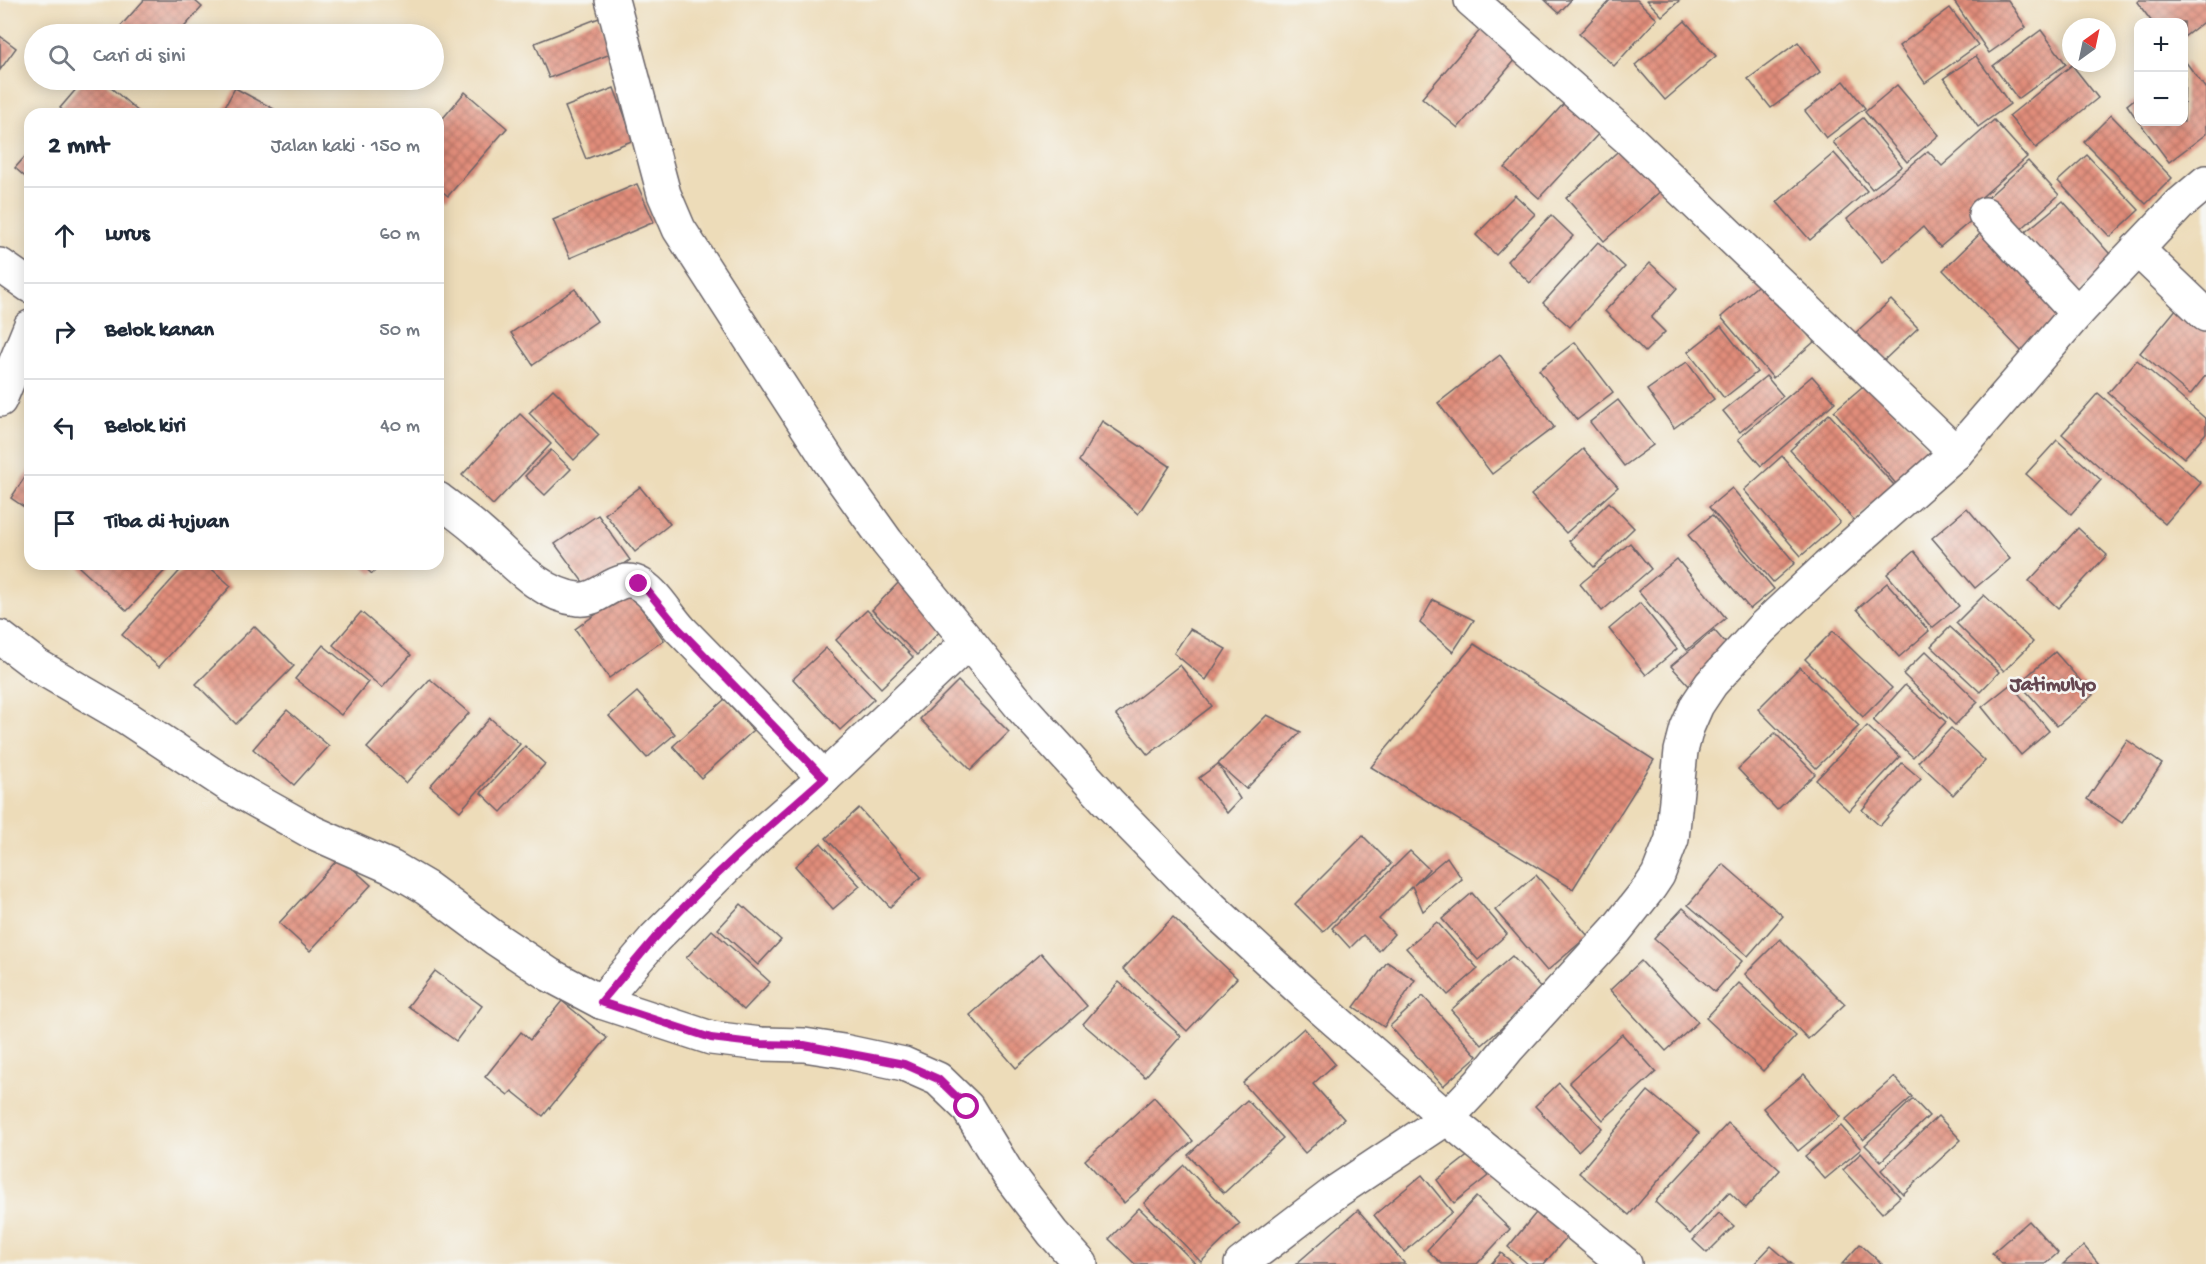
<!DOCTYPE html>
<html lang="id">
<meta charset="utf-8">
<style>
:root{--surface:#fff;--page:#f2f2f3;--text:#1f2937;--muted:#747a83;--line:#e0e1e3}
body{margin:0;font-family:"Gochi Hand",sans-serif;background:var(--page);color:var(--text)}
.controls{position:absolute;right:18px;top:18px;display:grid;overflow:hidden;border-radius:12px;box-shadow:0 3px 15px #0003}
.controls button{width:54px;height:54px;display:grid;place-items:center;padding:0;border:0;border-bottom:2px solid var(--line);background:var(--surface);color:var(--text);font:30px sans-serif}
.compass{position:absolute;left:2062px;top:18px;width:54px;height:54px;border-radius:50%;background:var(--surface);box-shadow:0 3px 15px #0003;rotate:33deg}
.stop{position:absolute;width:18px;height:18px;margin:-14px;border:4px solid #b5179e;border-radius:50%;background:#fff}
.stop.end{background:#b5179e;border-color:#fff;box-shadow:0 2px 6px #0008}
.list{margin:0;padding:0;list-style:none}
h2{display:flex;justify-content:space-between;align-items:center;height:78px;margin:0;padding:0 24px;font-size:26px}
h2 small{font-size:20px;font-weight:400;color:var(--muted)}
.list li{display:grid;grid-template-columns:39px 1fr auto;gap:18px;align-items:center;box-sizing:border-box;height:96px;padding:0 24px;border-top:2px solid var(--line)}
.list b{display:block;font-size:22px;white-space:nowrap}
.list em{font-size:20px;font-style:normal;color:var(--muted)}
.icon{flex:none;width:33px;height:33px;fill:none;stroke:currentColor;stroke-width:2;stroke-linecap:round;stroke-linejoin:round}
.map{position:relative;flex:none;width:2206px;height:1264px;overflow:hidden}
.search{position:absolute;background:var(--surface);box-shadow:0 3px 15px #0003;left:24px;top:24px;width:420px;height:66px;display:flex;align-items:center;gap:15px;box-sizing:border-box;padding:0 21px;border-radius:33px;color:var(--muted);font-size:22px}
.panel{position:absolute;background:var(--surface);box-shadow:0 3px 15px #0003;left:24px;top:108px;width:420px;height:462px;border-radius:18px}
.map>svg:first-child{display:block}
</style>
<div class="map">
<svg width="2206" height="1264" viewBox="0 0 2206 1264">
<defs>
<pattern id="building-cross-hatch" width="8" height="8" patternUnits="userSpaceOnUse" patternTransform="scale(1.5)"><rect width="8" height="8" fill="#e18d7a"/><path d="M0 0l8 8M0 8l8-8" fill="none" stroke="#b67365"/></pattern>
</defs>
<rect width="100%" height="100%" fill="#f6f6f2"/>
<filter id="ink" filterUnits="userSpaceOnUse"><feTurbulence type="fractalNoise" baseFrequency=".0167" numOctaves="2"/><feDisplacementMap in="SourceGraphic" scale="12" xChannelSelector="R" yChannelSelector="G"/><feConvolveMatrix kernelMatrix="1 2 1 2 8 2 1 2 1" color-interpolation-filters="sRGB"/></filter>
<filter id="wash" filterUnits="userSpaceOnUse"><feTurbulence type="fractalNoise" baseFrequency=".008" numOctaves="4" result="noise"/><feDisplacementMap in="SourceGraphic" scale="24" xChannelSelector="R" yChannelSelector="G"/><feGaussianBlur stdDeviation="1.35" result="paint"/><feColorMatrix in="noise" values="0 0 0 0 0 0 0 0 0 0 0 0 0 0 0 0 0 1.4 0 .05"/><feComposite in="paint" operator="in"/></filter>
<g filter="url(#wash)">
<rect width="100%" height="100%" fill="#eddcb9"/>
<g id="blocks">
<g fill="url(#building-cross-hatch)">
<polygon points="144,0 194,0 202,7 178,34 124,34 118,29"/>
<polygon points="1545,0 1571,0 1559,13"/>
<polygon points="1610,0 1637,0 1657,19 1614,66 1579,34"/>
<polygon points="1647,0 1680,0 1662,16"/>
<polygon points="1953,0 2008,0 2026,27 1989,53"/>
<polygon points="2139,0 2206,0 2206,20 2184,37 2184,22 2152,22 2137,2"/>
<polygon points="1950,8 1978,45 1925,83 1899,46"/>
<polygon points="599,18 613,53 549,78 535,43"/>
<polygon points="1685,21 1716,56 1665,100 1635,65"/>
<polygon points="1481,29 1516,59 1458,128 1422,98"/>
<polygon points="2041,30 2066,64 2018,99 1993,66"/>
<polygon points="0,36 16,48 0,70"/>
<polygon points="1798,42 1820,72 1771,108 1748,79"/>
<polygon points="1976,56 2010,104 1978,127 1944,78"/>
<polygon points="2185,61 2206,89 2206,134 2169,162 2139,122 2184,122"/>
<polygon points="2072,65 2098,98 2036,148 2009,116"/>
<polygon points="84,80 102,80 141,114 67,114 60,108"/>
<polygon points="1844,81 1865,108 1826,138 1805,111"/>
<polygon points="1897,85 1939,135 1907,162 1865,112"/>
<polygon points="235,88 274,109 271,114 221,114"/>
<polygon points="614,88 634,140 586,159 565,107"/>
<polygon points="465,92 507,128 448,196 438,188 438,124"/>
<polygon points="2138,96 2138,121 2127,105"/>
<polygon points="1568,99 1602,130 1539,198 1505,168"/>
<polygon points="2111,115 2172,178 2146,204 2084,142"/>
<polygon points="1863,118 1902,166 1872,189 1833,142"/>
<polygon points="1994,120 2027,157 1974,204 1980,213 1940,247 1923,227 1883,262 1847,219 1928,151 1942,166"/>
<polygon points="1625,145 1664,188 1604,241 1566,198"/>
<polygon points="30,151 30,181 15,168"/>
<polygon points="1834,153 1867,191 1810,240 1777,202"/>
<polygon points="2087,155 2139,210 2110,237 2058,181"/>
<polygon points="2028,161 2059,195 2018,232 1987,198"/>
<polygon points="637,184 654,222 570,258 553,220"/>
<polygon points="1515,195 1535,214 1496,255 1476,235"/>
<polygon points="2063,201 2116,261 2078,294 2024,233"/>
<polygon points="1551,215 1573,236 1530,283 1507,261"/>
<polygon points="1986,228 2066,312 2023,353 1943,270"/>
<polygon points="1598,242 1625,267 1570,327 1543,303"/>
<polygon points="1650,263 1677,288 1651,318 1665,332 1645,352 1605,311"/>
<polygon points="1763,281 1814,342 1773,378 1721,317"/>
<polygon points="575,289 597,321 533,365 511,333"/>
<polygon points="1891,300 1918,328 1879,365 1852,336"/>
<polygon points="2177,308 2206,332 2206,375 2190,395 2140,353"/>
<polygon points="1721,326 1757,372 1724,398 1688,352"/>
<polygon points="1575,342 1613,392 1577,420 1539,370"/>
<polygon points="1500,355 1554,427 1492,474 1438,403"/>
<polygon points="2137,360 2206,419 2206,433 2184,458 2108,393"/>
<polygon points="1687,362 1714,399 1674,428 1647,390"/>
<polygon points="1766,376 1783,396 1740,432 1723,411"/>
<polygon points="1812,376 1835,402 1761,466 1738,439"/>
<polygon points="1869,381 1932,454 1897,485 1834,411"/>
<polygon points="553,389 599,435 574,460 529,413"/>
<polygon points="2098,393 2201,483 2165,524 2062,434"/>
<polygon points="1618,400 1653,445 1624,466 1590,422"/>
<polygon points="520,414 551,444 493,505 462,475"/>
<polygon points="1829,414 1894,485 1855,521 1790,450"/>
<polygon points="1102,421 1170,466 1138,514 1079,461"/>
<polygon points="2057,440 2101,480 2071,514 2026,474"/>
<polygon points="1583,449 1618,487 1566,533 1531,495"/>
<polygon points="551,450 571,469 545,495 525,476"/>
<polygon points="1782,456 1840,522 1801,556 1744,490"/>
<polygon points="30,469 30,511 11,498"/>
<polygon points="640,487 670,524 635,552 605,514"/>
<polygon points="1732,488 1795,563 1773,582 1709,507"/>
<polygon points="1609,502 1634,528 1594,567 1569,541"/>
<polygon points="1967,508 2010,559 1975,588 1932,538"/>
<polygon points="598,515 630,560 588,589 555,544"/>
<polygon points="1712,515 1774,589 1750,609 1688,535"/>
<polygon points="2078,528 2107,555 2058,608 2029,581"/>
<polygon points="1630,543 1651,569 1602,611 1580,584"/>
<polygon points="1914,551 1959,606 1932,628 1887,574"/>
<polygon points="1677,559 1726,618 1687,650 1638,591"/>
<polygon points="82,564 171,564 127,611 79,567"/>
<polygon points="186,564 206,564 231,586 159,667 122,635"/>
<polygon points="361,564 381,564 372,574"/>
<polygon points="901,580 946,625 917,655 872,610"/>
<polygon points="1887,583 1929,631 1899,657 1857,609"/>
<polygon points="629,591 664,640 609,678 575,629"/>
<polygon points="1984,595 2033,642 2004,671 1956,623"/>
<polygon points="1433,600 1474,620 1453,652 1420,623"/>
<polygon points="1640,603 1677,649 1646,675 1609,629"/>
<polygon points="867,610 913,657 881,688 836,640"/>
<polygon points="361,612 411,655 382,688 333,645"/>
<polygon points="254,626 294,666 236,724 196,684"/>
<polygon points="1950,627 1999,672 1980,692 1931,646"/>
<polygon points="1190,629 1226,649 1206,680 1174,653"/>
<polygon points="1714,630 1733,652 1691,688 1671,666"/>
<polygon points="1833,631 1892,688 1863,717 1805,659"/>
<polygon points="1474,644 1654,760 1573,889 1371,767"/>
<polygon points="323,645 368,682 341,715 295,679"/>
<polygon points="826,648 874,699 840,730 793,679"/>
<polygon points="1926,651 1978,702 1955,725 1903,674"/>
<polygon points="2055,652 2093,695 2057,726 2019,683"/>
<polygon points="1180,665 1212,706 1148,755 1116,715"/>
<polygon points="1800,667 1859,726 1816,768 1758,709"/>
<polygon points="430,679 469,713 406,783 367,748"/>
<polygon points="958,681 1009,732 971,770 920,719"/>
<polygon points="2011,684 2049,731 2021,755 1982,707"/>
<polygon points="1905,685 1946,722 1913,757 1873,720"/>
<polygon points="637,692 675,734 647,758 609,716"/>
<polygon points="725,699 753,731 701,778 673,746"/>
<polygon points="287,710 329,746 294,785 253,749"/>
<polygon points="1267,715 1301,732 1246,789 1218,764"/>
<polygon points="490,718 520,744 460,811 430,786"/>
<polygon points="1867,726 1900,757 1849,811 1816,780"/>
<polygon points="1951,728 1985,761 1953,795 1918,762"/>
<polygon points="1775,733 1815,774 1777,810 1738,769"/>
<polygon points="2127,740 2162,764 2122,823 2087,799"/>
<polygon points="525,746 545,764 501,812 481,793"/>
<polygon points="1902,763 1921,779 1880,826 1862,810"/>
<polygon points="1218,764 1240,799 1227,813 1199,778"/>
<polygon points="859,808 921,877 890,907 826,838"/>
<polygon points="1363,836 1391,864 1323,932 1295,904"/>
<polygon points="821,843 860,886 833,909 795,866"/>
<polygon points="1410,851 1429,869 1414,885 1447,857 1462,879 1423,911 1412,886 1379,919 1394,934 1379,951 1363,935 1350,948 1332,928"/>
<polygon points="340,857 371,885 310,951 279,923"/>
<polygon points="1723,864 1783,916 1748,956 1688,905"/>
<polygon points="1536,875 1588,936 1547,971 1495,910"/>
<polygon points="1472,893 1507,934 1478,960 1442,919"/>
<polygon points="741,904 781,940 758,965 718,929"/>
<polygon points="1683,908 1742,961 1715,992 1654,939"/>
<polygon points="1173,917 1237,978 1187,1031 1123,969"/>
<polygon points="1437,922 1478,969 1448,995 1406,948"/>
<polygon points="712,930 770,982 744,1010 686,958"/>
<polygon points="1780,939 1845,1004 1808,1039 1745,974"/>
<polygon points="1041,953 1087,1006 1016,1068 970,1015"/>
<polygon points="1512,956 1544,991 1482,1045 1451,1010"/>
<polygon points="1641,961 1698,1022 1666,1051 1610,990"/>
<polygon points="1387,962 1415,980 1384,1027 1354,1007"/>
<polygon points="435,971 482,1006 456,1041 408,1006"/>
<polygon points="1119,982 1181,1036 1145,1077 1083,1024"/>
<polygon points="1739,983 1796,1036 1763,1071 1706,1018"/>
<polygon points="1423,996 1477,1056 1443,1086 1390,1026"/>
<polygon points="562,1001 607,1038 543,1116 512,1091 508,1095 485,1077 521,1032 530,1040"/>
<polygon points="1304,1028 1335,1064 1313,1084 1344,1119 1305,1153 1243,1083"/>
<polygon points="1622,1034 1656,1072 1603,1120 1569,1082"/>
<polygon points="1804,1074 1840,1117 1798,1151 1763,1108"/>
<polygon points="1894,1077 1912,1097 1863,1140 1845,1120"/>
<polygon points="1559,1083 1602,1128 1578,1151 1535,1106"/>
<polygon points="1648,1091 1699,1133 1629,1215 1579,1173"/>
<polygon points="1154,1097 1193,1141 1124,1203 1085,1160"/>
<polygon points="1913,1099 1929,1116 1881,1161 1865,1145"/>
<polygon points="1247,1100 1283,1138 1224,1193 1188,1155"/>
<polygon points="1938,1116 1961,1140 1903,1194 1881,1170"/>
<polygon points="1728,1123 1780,1170 1746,1208 1729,1192 1690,1234 1655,1202"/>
<polygon points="1841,1126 1861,1149 1825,1179 1805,1156"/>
<polygon points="1861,1153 1900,1197 1882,1213 1843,1170"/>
<polygon points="1470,1154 1488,1176 1454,1203 1437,1180"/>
<polygon points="1184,1165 1240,1224 1201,1262 1144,1203"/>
<polygon points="1422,1175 1452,1212 1404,1252 1374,1215"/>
<polygon points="1476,1197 1510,1229 1477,1264 1442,1264 1427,1250"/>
<polygon points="1139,1208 1196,1264 1135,1264 1109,1239"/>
<polygon points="1540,1208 1570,1233 1544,1264 1528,1264 1508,1247"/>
<polygon points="1358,1210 1405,1264 1296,1264"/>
<polygon points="1719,1213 1734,1226 1707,1253 1693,1240"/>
<polygon points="2029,1221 2058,1253 2045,1264 2002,1264 1992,1253"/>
<polygon points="1860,1244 1882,1264 1842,1264"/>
<polygon points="1771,1246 1792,1264 1754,1264"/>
<polygon points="2084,1246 2099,1264 2063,1264"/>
<polygon points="1501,1253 1514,1264 1491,1264"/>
</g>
</g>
</g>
<g filter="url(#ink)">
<use href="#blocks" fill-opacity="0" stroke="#696367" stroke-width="1.5"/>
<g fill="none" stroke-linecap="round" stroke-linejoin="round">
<defs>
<g id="minor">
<polyline points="612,0 664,194 679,229 829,461 887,542 1023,709 1108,802 1212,908 1304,993 1447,1118 1625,1264"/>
<polyline points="1471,0 1629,139 1956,453"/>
<polyline points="1985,214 2077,313"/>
<polyline points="2137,249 2206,315"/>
<polyline points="0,265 30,286"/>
<polyline points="0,400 30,327"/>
<path d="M 438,499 C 452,510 468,521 481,533 C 509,557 539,595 578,599 C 602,602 617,570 641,585 C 657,595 668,616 681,630 C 729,679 777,728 824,778"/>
<polyline points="0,637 38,666 127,718 230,786 312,832 391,867 427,888 496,939 550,975 601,1002 711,1038 761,1044 804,1045 843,1051 904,1064 938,1079 967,1107 1008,1174 1053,1233 1081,1264"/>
<polyline points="601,1002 655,938 710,883 758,836 824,778 968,642"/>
<polyline points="1241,1264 1337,1191 1447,1118 1480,1083 1509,1047 1616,930 1650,887 1658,875 1672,839 1681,751 1687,728 1697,705 1711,684 1761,629 1827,567 1956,453 2077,313 2180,204 2206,182"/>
</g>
</defs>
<use href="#minor" stroke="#696367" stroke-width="36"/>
<use href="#minor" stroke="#fff" stroke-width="33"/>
</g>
</g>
<g fill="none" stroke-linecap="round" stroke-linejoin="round" filter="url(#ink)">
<path stroke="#b5179e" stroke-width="8" d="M 639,584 L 646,589 L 678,628 L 824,778 C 766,829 706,881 654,939 C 636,960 619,981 601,1002 L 711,1038 L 761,1044 L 804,1045 L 904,1064 L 938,1079 L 967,1107"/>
</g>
<g text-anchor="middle" stroke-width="5" stroke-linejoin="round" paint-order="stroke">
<g font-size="21" font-weight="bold" fill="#654751" stroke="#f6f6f2">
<text x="2053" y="690">Jatimulyo</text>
</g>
</g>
</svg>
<div class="controls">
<button>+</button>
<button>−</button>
</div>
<svg class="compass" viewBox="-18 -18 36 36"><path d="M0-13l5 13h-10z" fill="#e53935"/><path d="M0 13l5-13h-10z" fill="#747a83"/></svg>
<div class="stop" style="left:967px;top:1107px"></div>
<div class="stop end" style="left:639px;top:584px"></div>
<div class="search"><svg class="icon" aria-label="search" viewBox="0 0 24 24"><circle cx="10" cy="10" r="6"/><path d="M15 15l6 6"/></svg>Cari di sini</div>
<section class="panel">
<h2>2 mnt<small>Jalan kaki · 150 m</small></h2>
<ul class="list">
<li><svg class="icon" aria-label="ahead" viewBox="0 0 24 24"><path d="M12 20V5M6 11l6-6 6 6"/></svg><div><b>Lurus</b></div><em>60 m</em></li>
<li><svg class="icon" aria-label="right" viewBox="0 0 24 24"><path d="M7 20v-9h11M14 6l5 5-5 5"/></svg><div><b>Belok kanan</b></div><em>50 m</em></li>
<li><svg class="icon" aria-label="left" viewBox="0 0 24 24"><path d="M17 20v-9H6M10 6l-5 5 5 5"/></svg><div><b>Belok kiri</b></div><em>40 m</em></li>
<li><svg class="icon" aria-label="arrive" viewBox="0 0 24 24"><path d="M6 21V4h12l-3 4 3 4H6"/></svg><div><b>Tiba di tujuan</b></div></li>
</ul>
</section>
</div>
